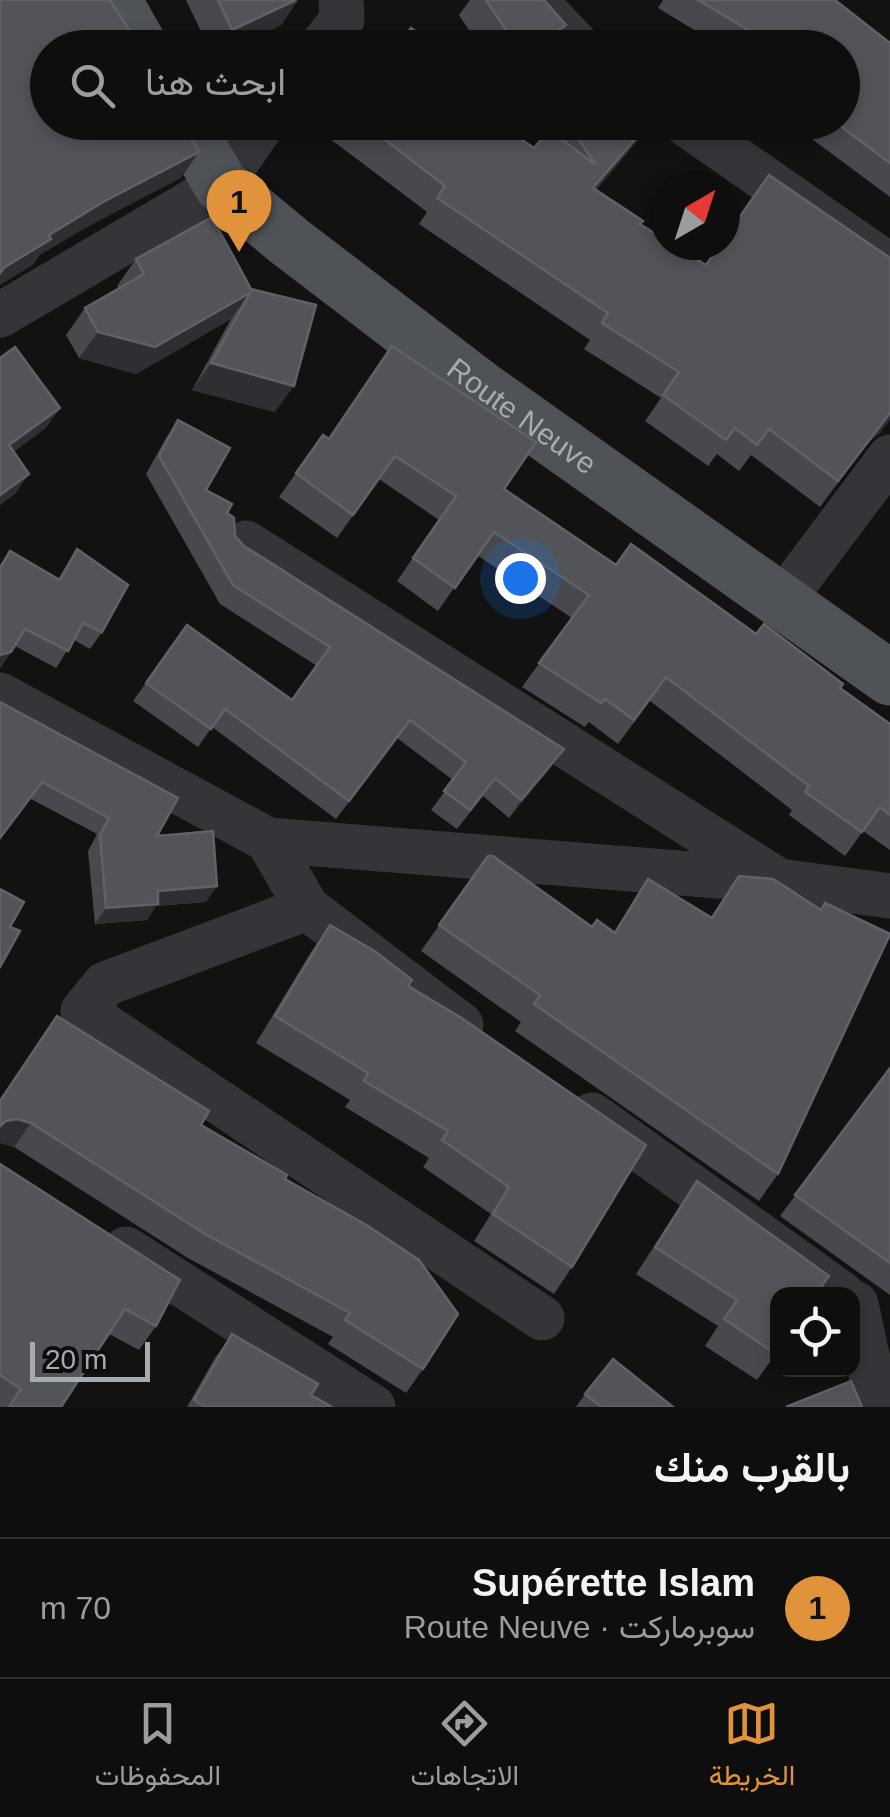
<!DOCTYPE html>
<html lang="ar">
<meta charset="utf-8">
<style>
:root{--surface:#0e0e0e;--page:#171717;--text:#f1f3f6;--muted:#9b9c9e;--line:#2e2e2e;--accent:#e1933c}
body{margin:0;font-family:Helvetica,Vazirmatn,sans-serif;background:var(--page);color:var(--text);direction:rtl}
.controls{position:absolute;right:30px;bottom:30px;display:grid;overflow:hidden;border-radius:20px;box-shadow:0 5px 15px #0003}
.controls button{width:90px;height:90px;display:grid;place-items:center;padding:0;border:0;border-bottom:2px solid var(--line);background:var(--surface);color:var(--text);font:50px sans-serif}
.compass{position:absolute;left:650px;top:170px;width:90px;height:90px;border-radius:50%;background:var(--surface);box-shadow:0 5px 15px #0003;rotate:39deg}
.scale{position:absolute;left:30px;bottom:25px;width:120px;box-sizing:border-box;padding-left:10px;border:5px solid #a5abb3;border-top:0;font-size:28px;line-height:35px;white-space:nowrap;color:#a5abb3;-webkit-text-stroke:8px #0d0d0e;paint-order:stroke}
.you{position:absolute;left:520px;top:578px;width:35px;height:35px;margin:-25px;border:8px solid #fff;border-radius:50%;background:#1a73e8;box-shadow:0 0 0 15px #1a73e833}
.badge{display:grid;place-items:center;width:65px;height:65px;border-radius:50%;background:var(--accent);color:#111;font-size:32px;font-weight:700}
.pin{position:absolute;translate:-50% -82px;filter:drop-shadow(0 2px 5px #0008)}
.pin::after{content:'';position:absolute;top:52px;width:35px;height:30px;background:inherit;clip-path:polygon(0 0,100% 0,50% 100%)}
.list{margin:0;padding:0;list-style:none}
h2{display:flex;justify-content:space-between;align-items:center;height:130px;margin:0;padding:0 40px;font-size:42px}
h2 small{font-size:32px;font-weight:400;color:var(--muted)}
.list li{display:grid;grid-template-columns:65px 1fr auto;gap:30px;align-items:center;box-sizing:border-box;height:140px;padding:0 40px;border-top:2px solid var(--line)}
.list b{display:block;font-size:38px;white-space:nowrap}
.list p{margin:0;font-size:32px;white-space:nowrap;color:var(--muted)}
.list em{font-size:32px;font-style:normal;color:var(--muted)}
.icon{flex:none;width:55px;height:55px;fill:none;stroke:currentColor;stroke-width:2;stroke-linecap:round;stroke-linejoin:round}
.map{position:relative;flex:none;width:890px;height:1407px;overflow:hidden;direction:ltr}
.search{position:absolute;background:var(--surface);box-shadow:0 5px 15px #0003;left:30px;right:30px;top:30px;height:110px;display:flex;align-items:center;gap:25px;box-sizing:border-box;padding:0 35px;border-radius:55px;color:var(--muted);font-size:38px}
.sheet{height:270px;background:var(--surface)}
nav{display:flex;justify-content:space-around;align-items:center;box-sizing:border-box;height:140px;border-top:2px solid var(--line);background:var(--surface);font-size:28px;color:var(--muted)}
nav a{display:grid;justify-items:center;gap:5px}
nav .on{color:var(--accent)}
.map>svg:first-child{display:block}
</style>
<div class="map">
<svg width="890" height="1407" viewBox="0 0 890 1407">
<rect width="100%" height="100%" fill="#121213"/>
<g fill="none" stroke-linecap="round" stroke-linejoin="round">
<g stroke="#333538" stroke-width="45">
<polyline points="534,0 580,48"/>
<polyline points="320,48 342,20 341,0"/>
<polyline points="683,122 890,266"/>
<polyline points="0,315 221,185 264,122"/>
<polyline points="246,543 779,881"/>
<polyline points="782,601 890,457"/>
<polyline points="0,695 268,840 307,908 461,1025"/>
<polyline points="268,840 779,881 890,896"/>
<polyline points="307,908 105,984 83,1011 542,1318"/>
<polyline points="592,1115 842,1294"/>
<polyline points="126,1249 373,1407"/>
<polyline points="852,1302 856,1304 878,1407"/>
</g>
<g stroke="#4f5257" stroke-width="55">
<polyline points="114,0 141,48"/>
<path id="s1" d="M 185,122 L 221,185 L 290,242 L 485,391 L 890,678"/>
</g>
</g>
<g fill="#48494e">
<polygon points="186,0 298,0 281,25 232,48 209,48"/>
<polygon points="470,0 544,0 566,25 550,48 481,48 459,15"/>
<polygon points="663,0 835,0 890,43 890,197 789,122 842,122 842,48 724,48 658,8"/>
<polygon points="340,122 496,122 534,148 551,131 557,122 653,122 596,190 640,224 706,265 890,258 890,419 880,433 869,441 820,507 751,455 739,471 717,454 708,466 645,421 661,398 584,349 590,340 419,224 427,212 329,138"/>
<polygon points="136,259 251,289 275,412 192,390 231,319 136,374 79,358 66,335 85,308 119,289 117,286"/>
<polygon points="392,346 504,489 616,565 756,634 840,688 890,724 890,850 863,831 845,856 789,815 792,810 650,701 618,744 589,722 585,727 522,687 572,618 477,555 438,611 397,581 439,520 379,479 337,538 279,497 323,435 329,439"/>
<polygon points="178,420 206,490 227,513 235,536 244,546 564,749 551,767 509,818 483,796 457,829 431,810 453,780 397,738 336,819 212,727 198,747 133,701 187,625 292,700 317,666 220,604 146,474 166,438"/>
<polygon points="77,549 102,632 90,649 74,640 56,668 15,646 0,668 0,565 10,551 58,579"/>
<polygon points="0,702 157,836 206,902 156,906 147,920 95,924 88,851 97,834 31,799"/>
<polygon points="488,856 592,927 614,932 648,879 711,917 739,876 820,909 825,903 778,1174 759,1201 515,1031 521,1022 421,951"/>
<polygon points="330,925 408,986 572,1267 554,1294 474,1241 491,1214 423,1167 429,1158 345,1107 350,1100 256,1043 311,952"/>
<polygon points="890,1068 890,1295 780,1216"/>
<polygon points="0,1100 201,1125 285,1179 423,1369 406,1393 328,1344 333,1337 188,1258 14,1147 0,1143"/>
<polygon points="0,1164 156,1326 139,1350 109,1334 61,1407 0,1407"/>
<polygon points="697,1181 778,1351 757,1380 705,1346 718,1326 636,1274"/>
<polygon points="232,1334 311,1395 332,1407 187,1407 215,1358"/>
<polygon points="585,1394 673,1407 576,1407"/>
</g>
<g fill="#2e2f32">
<polygon points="296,0 298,0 281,25 232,48 219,48 232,30"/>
<polygon points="566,25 550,48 533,48"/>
<polygon points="650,122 653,122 575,214 593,188"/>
<polygon points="199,152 181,178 87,227 40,255 33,265 0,285 0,273 5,267 49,235 105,201"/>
<polygon points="250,293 231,319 136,374 79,358 98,332"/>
<polygon points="211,363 294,386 275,412 192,390"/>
<polygon points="60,408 46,428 0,462 9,445"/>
<polygon points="890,413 890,419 880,433 869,441 820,507"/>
<polygon points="29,474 15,494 0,505 0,495"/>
<polygon points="11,652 0,668 0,655"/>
<polygon points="564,749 551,767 509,818 521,800"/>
<polygon points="217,886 206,902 156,906 147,920 95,924 106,908 158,891"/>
<polygon points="17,1119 31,1123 14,1147 0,1143 0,1126 6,1121"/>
</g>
<g fill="#525459" stroke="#5f6267" stroke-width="2.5">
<polygon points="0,0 110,0 141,48 48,48 48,122 182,122 199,152 105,201 49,235 51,239 5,267 0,273"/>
<polygon points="218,0 296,0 232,30"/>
<polygon points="486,0 544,0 566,25 533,48 518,48"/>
<polygon points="698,0 835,0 890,43 890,163 835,122 842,122 842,48 759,48 765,40"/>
<polygon points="411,28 438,48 396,48"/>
<polygon points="362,122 496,122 534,148 549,130 596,165 567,122 650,122 593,188 643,221 640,224 665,240 665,245 674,245 706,265 720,245 725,245 725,238 769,175 890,258 890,413 838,481 769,429 757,445 735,428 726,440 663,395 679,372 602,323 608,313 437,198 445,186"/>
<polygon points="212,217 251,289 316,305 294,386 211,363 250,293 155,347 98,332 85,308 144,274 136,259"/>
<polygon points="392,346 536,442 504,489 616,565 631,544 756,634 764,624 843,684 840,688 890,724 890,815 880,807 862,832 805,792 809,786 666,677 634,720 605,699 601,703 539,663 589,595 494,532 455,588 413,558 456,496 395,456 353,515 296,473 323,435 329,439"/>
<polygon points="15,347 60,408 9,445 29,474 0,495 0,358"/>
<polygon points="178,420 230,448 206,490 232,504 227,513 234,518 235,536 244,546 564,749 521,800 495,778 470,810 444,791 466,762 410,720 349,801 225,709 211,729 146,683 187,625 292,700 330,647 233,585 159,456"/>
<polygon points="77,549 128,585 102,632 83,623 68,651 25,629 11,652 0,655 0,568 10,551 60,580"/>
<polygon points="0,702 178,798 157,836 213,831 217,886 158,891 158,904 106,908 100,835 109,818 42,782 0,838"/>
<polygon points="488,856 493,856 592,927 597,920 615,933 648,879 712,918 739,876 773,879 821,910 825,903 890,934 778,1174 534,1004 540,995 439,925"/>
<polygon points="0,889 24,902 10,927 20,931 0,967"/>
<polygon points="330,925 376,952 412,980 408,986 460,1017 646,1145 572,1267 493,1214 509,1187 442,1140 448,1131 364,1081 368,1073 275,1016"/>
<polygon points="57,1016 209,1111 201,1125 287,1175 285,1179 368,1226 419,1260 458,1314 423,1369 345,1320 350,1313 205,1234 31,1123 17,1119 6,1121 0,1126 0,1101"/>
<polygon points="890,1068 890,1263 795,1195"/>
<polygon points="0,1164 180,1280 156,1326 125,1309 61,1407 9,1407 21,1389 0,1375"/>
<polygon points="697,1181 829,1276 816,1294 778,1294 778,1351 776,1354 724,1319 737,1300 655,1247"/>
<polygon points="232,1334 318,1384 311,1395 332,1407 205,1407 194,1400"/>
<polygon points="613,1359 673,1407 601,1407 585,1394"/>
<polygon points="851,1381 862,1407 786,1407"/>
</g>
<g text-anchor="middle" stroke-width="8" stroke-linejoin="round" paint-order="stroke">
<g font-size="30" fill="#a5abb3" stroke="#0d0d0e">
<text dy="10" stroke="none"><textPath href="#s1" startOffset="452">Route Neuve</textPath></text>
</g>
</g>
</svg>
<div class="controls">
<button><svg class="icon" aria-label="locate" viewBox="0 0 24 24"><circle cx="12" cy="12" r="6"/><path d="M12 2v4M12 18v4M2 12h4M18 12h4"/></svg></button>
</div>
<svg class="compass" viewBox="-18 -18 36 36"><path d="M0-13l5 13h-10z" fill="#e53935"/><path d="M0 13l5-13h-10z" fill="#9b9c9e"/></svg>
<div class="scale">20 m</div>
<div class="you"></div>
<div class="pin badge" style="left:239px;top:252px">1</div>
<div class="search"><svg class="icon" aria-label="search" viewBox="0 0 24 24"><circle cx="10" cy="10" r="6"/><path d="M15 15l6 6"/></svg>ابحث هنا</div>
</div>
<section class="sheet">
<h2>بالقرب منك<small></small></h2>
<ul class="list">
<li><span class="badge">1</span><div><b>Supérette Islam</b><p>سوبرماركت · Route Neuve</p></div><em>70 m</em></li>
</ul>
</section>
<nav>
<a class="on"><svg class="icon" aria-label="map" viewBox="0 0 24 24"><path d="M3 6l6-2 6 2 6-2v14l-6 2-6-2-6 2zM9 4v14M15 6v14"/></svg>الخريطة</a>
<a><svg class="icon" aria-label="directions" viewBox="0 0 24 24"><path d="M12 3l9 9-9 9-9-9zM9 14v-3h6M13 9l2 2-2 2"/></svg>الاتجاهات</a>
<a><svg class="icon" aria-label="saved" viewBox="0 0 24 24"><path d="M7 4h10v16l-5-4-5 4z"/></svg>المحفوظات</a>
</nav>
